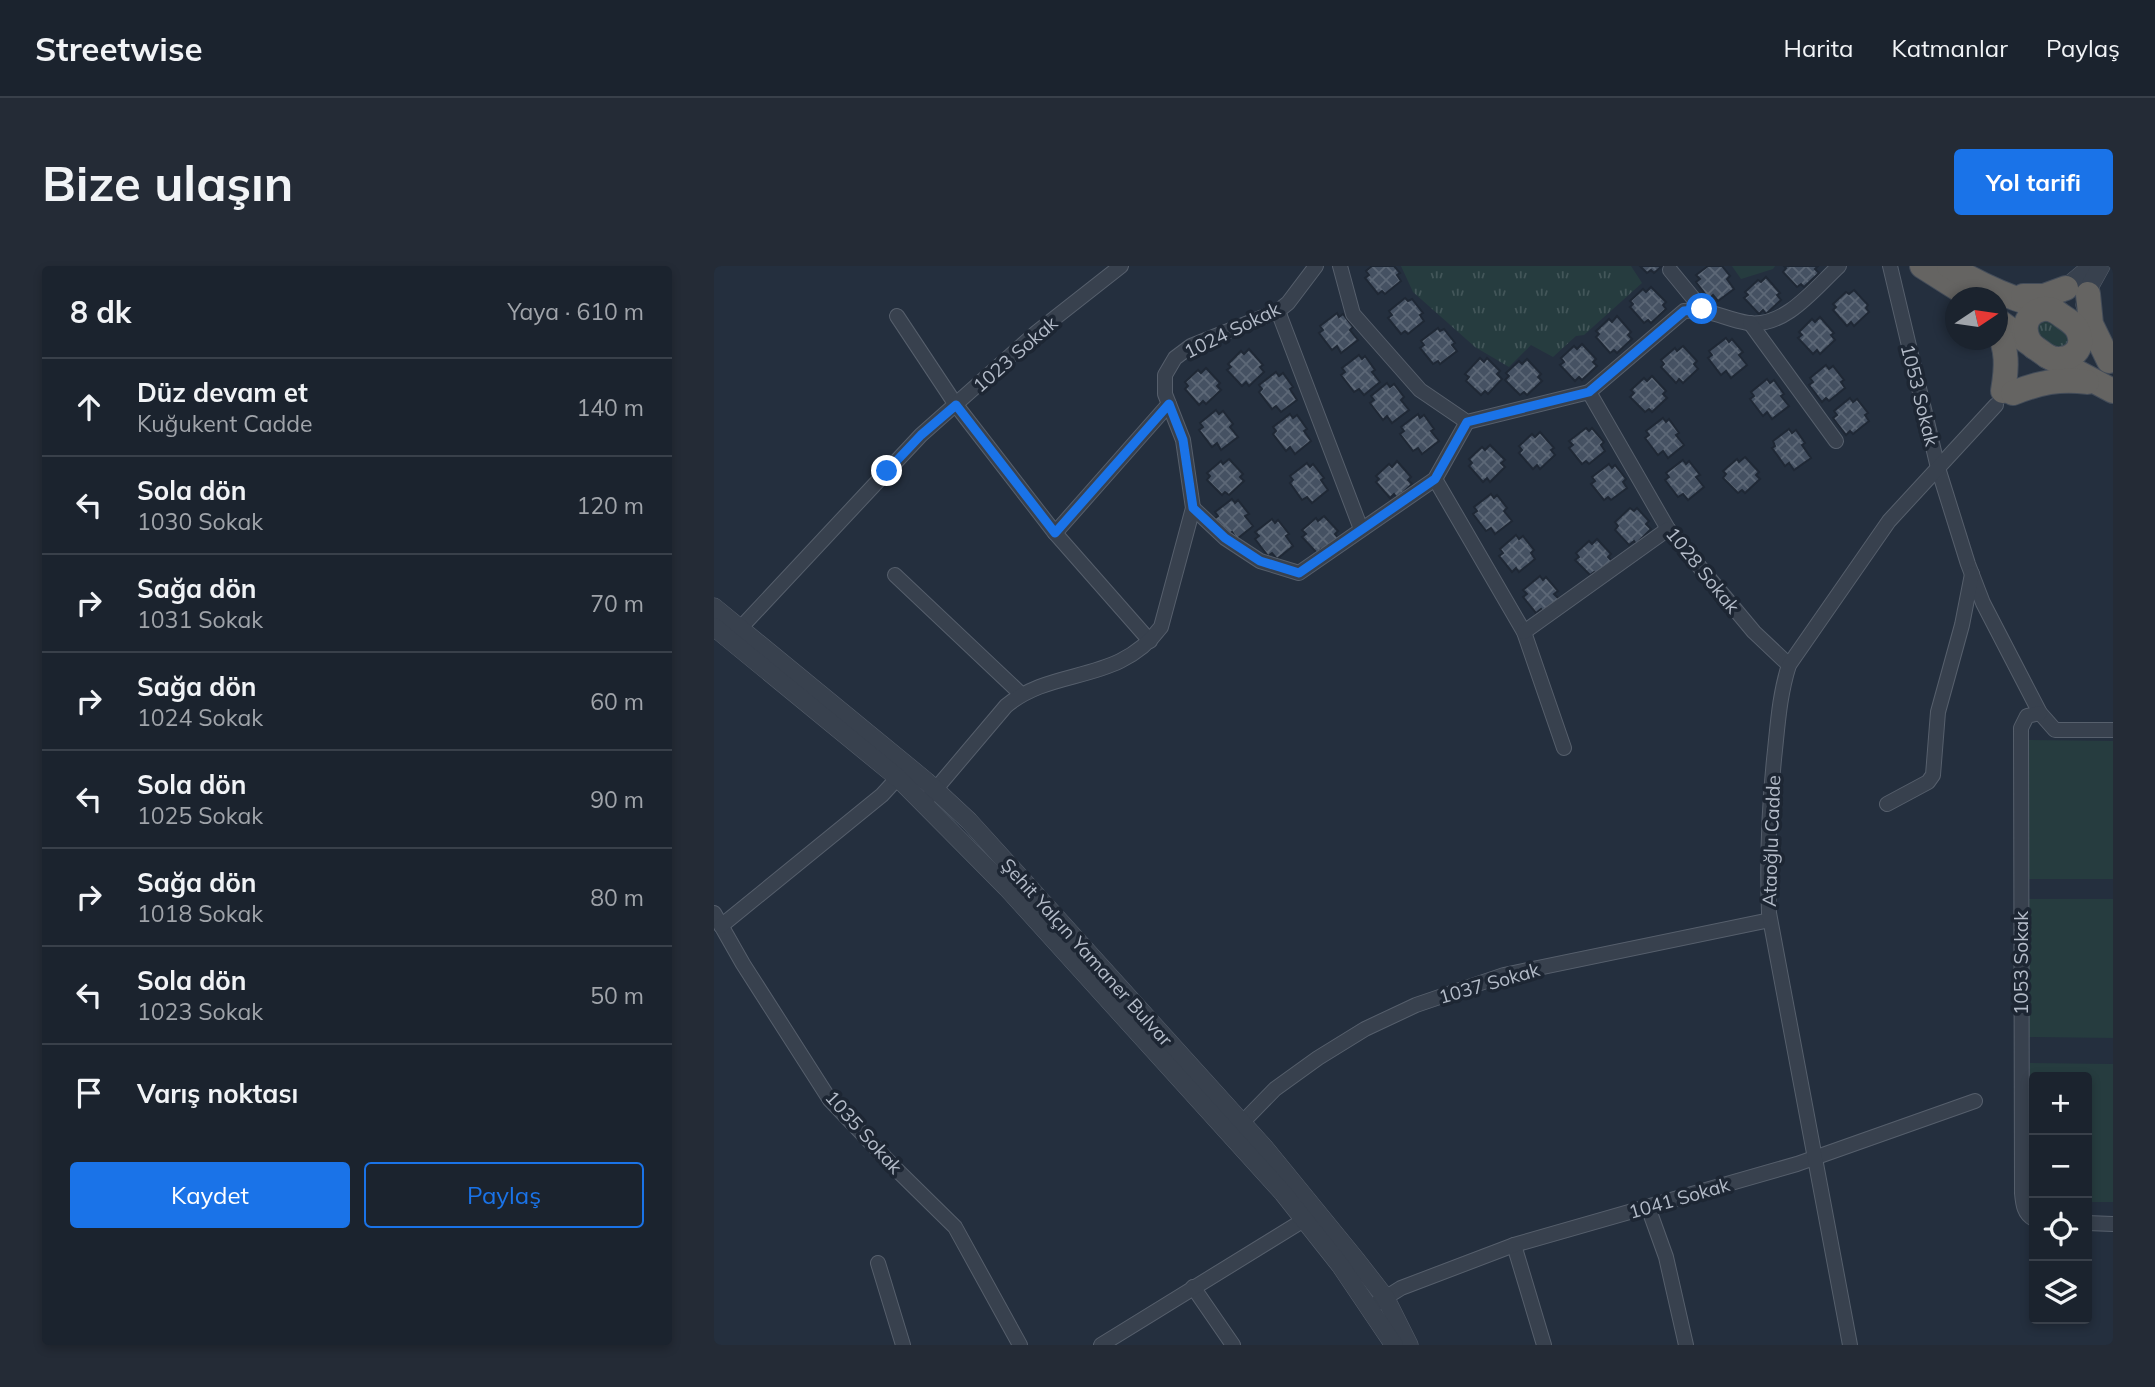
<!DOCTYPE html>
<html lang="tr">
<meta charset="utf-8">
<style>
:root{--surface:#1b232e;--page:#242b36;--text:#f1f3f6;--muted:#a0a4aa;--line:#39404a;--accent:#1a73e8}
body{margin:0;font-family:Mulish,sans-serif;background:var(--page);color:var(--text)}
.controls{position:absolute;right:21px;bottom:21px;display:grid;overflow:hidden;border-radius:7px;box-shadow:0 4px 10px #0003}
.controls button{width:63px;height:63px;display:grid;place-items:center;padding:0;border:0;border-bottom:2px solid var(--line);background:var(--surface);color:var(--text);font:35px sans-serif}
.compass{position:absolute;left:1231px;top:21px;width:63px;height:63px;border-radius:50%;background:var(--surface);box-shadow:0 4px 10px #0003;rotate:77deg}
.stop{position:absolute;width:21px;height:21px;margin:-16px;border:5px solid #1a73e8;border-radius:50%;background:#fff}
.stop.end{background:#1a73e8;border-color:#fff;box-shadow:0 2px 7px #0008}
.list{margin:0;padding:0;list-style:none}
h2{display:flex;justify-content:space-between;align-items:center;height:91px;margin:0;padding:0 28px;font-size:30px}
h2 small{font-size:23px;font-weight:400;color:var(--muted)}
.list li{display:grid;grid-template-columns:46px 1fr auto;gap:21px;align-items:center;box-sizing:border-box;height:98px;padding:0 28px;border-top:2px solid var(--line)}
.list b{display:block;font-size:26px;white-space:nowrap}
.list p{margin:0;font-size:23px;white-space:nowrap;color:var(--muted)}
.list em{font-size:23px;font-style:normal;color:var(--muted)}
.actions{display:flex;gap:14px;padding:21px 28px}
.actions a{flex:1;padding:16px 0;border:2px solid var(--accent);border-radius:7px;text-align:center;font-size:24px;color:var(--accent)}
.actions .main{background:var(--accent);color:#fff}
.icon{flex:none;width:38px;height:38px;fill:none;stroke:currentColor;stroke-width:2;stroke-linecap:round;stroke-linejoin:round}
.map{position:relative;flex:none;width:1399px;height:1079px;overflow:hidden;border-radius:7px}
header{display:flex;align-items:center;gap:42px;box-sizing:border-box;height:98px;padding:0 35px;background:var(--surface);border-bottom:2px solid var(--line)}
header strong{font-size:33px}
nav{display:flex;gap:38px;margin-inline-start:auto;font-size:24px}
.intro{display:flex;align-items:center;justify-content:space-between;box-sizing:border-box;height:168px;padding:0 42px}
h1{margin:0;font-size:49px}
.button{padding:18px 32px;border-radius:7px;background:var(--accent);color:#fff;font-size:24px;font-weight:700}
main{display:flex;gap:42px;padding:0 42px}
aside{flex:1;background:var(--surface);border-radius:7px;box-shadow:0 4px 10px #0003}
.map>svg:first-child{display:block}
</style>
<header>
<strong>Streetwise</strong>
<nav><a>Harita</a><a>Katmanlar</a><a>Paylaş</a></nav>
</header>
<div class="intro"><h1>Bize ulaşın</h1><a class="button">Yol tarifi</a></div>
<main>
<aside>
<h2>8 dk<small>Yaya · 610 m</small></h2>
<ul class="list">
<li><svg class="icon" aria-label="ahead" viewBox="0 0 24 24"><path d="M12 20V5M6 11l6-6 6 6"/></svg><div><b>Düz devam et</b><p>Kuğukent Cadde</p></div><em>140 m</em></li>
<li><svg class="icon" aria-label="left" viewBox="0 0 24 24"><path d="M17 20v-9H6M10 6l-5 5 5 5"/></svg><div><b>Sola dön</b><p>1030 Sokak</p></div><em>120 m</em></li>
<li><svg class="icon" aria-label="right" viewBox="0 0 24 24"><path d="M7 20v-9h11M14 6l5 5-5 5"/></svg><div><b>Sağa dön</b><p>1031 Sokak</p></div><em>70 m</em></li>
<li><svg class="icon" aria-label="right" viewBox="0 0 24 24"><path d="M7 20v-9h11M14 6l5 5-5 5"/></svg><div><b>Sağa dön</b><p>1024 Sokak</p></div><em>60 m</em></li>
<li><svg class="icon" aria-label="left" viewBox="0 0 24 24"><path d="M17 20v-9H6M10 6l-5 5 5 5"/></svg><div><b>Sola dön</b><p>1025 Sokak</p></div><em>90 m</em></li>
<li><svg class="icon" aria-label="right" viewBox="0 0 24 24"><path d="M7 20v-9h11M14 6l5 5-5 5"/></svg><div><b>Sağa dön</b><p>1018 Sokak</p></div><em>80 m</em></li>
<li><svg class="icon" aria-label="left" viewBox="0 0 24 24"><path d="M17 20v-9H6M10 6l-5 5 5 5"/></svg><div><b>Sola dön</b><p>1023 Sokak</p></div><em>50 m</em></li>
<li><svg class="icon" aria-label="arrive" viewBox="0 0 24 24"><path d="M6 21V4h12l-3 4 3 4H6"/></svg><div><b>Varış noktası</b></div></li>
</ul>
<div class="actions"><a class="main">Kaydet</a><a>Paylaş</a></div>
</aside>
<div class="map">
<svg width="1399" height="1079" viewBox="0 0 1399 1079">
<defs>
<pattern id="grass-tufts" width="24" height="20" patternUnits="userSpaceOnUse" patternTransform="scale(1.75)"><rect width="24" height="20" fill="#263c3f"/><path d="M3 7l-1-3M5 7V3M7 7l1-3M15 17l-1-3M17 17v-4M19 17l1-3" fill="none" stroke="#435659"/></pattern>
<pattern id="building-cross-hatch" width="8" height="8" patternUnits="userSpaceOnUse" patternTransform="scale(1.75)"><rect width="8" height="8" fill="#455162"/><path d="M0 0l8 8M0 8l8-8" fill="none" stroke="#5d6877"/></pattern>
</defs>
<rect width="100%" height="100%" fill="#242f3e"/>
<g fill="url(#grass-tufts)">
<polygon points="687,0 917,0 928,17 870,69 862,70 839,91 817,79 795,101 761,81 699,26"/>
<polygon points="1018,0 1061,0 1059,3 1027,13"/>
<polygon points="1338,53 1357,74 1349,84 1324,73 1321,58"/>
</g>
<g fill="#263c3f">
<polygon points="1315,474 1399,475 1399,613 1315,613"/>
<polygon points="1313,633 1399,633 1399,772 1313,771"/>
<polygon points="1316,797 1399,798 1399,936 1373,936 1373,811 1320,811 1320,936 1315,936"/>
</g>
<g fill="url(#building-cross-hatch)" stroke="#1f2835" stroke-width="2">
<polygon points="658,0 680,0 686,7 683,9 687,15 671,28 668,25 664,28 651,12 655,9 652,5"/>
<polygon points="926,0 948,0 940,7 937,4 933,7"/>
<polygon points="994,0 1008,0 1016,10 1013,13 1020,23 1004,35 999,29 995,33 982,16 986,13 982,9"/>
<polygon points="1070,0 1104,0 1101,3 1105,7 1090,21 1087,18 1083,21 1069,6 1072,2"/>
<polygon points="1052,11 1066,27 1063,29 1067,34 1052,48 1049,44 1045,48 1030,32 1034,29 1031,26 1044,14 1047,16"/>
<polygon points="937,21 952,36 949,39 952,43 937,57 934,54 930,57 916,41 919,38 916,35 929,23 932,26"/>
<polygon points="1140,24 1154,39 1152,42 1155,46 1140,60 1137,56 1133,60 1119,44 1122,41 1119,38 1132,26 1135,28"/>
<polygon points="691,32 694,35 698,33 709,47 706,49 710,55 694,68 691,65 687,68 674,52 678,49 675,45"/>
<polygon points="623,47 625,51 629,48 639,61 636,64 644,74 627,87 623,80 618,84 605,67 609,64 606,60"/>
<polygon points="903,50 917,66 914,69 918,73 903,87 900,84 896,87 882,71 885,68 882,65 895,53 898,56"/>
<polygon points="1106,51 1120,67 1117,69 1121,74 1106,88 1103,84 1099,88 1084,72 1088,69 1085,66 1098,53 1101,56"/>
<polygon points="724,62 726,65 730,63 741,77 738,79 743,85 726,98 724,95 719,98 706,82 710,79 707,75"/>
<polygon points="1012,72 1015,76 1018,73 1029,86 1025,89 1033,99 1017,112 1012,105 1007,109 994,92 998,89 995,85"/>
<polygon points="868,78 882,93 879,96 883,100 868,114 865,111 861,115 846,99 850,96 847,92 860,80 863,83"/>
<polygon points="969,80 983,95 980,98 984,103 969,117 965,113 962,117 947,101 950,98 947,94 961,82 963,85"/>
<polygon points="535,83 549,99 546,101 550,106 535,120 532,116 528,120 513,104 517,101 514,98 527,85 530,88"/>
<polygon points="645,89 648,93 651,90 661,104 658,106 666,116 650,129 645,123 640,126 627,109 631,106 628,102"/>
<polygon points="766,92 770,96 773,92 786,105 783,108 788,113 774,128 771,125 767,129 752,115 755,111 751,108"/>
<polygon points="813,93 827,108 824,111 828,115 813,129 810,126 806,129 791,114 795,110 792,107 805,95 808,98"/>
<polygon points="1112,99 1115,103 1119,100 1130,114 1127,116 1131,122 1115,135 1112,132 1108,136 1095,119 1099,116 1096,112"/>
<polygon points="492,102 506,117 503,120 507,124 492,138 489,135 485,139 471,123 474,120 471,116 484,104 487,107"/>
<polygon points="562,106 565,110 569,107 579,121 576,123 583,134 567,146 562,140 558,143 545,126 548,123 545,119"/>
<polygon points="938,110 952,125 949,128 953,132 938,146 935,143 931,146 916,131 920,127 917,124 930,112 933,115"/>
<polygon points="1053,113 1056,117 1060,114 1070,128 1067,130 1075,140 1058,153 1053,146 1049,150 1036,133 1040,130 1037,126"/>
<polygon points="673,117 676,121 680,118 690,131 687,134 695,144 678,157 673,150 669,154 656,137 660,134 657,130"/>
<polygon points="1136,132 1139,136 1143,133 1154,147 1151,149 1155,155 1139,168 1136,165 1132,169 1119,152 1123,149 1120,145"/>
<polygon points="502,144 505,148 509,145 519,158 516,161 524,171 507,184 503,177 498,181 485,164 489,161 486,157"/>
<polygon points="576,148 579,152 583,149 593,163 590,165 597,175 581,188 576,181 572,185 559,168 562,165 559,161"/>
<polygon points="704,148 706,152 710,149 720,163 717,165 725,175 708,188 704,182 699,185 686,168 690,165 687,161"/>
<polygon points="949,152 952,156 955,153 965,167 962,169 970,179 954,192 949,185 944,189 931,172 935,169 932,165"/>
<polygon points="872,162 875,165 878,162 890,176 887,179 891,185 875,198 872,195 868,198 855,182 859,179 855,175"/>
<polygon points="1075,163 1078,167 1082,164 1091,177 1088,179 1097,192 1080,204 1075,197 1071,200 1058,182 1061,180 1059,175"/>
<polygon points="826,166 840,182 837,184 841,189 826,203 823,199 819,203 805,187 808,184 805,180 818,168 821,171"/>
<polygon points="776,179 791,194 787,197 791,201 776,216 773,212 769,216 755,200 758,197 755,193 768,181 771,184"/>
<polygon points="1031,191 1045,206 1042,209 1046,213 1031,227 1028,224 1024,227 1009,212 1012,208 1009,205 1023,193 1025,196"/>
<polygon points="515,193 529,208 526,211 530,215 515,229 511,226 508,229 493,214 496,210 493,207 507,195 509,198"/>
<polygon points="969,194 972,198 975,195 986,209 982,211 990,221 974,234 969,228 964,231 951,214 955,211 952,207"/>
<polygon points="683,195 697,211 694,214 698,218 683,232 680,228 676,232 662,216 665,213 662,210 675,198 678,201"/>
<polygon points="593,197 596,201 599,198 610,212 607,214 614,224 598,237 593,231 588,234 576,217 579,214 576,210"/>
<polygon points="895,198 898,202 901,199 912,213 909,216 913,222 897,234 894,231 890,234 877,218 881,215 878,211"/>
<polygon points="777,228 780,232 783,229 793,242 790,245 798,255 781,268 777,262 772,265 759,248 763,245 760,241"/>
<polygon points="518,233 521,237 524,234 535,248 531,250 539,260 523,273 518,266 513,270 500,253 504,250 501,246"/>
<polygon points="916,242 920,245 923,242 935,255 932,258 937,263 922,278 920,275 915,279 901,264 904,260 901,256"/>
<polygon points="610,250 624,265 621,268 625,273 610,286 607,283 603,287 588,271 592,268 588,264 602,252 604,255"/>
<polygon points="558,253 561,257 564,254 575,268 572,270 579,280 563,293 558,287 554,290 541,273 545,270 541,266"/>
<polygon points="802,269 805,273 809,270 820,284 817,287 821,293 805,306 802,302 798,306 785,290 789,287 786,283"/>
<polygon points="883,273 897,288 894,291 898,295 883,309 880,306 876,309 861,294 865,291 862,287 875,275 878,278"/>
<polygon points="826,310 829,314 832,311 844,325 840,328 845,333 829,347 827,343 822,347 809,331 813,328 809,324"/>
</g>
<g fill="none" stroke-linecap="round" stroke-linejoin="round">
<defs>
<g id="minor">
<path d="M 626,0 L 639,48 L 706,124 L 753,156 L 875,126 L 970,45 C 997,42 1009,53 1034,57 C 1071,62 1101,22 1125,0"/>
<polyline points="1176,0 1224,202 1254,298 1269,337 1326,447 1341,464 1399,464"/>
<polyline points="956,4 988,43"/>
<polyline points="564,45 647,263"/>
<polyline points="183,50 242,139 341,267 436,375"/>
<polyline points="1036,57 1122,175"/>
<polyline points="875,126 954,263 1040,366 1075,399"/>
<polyline points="721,213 810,366 850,482"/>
<polyline points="479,242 511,272 546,295 585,307 721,213 753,156"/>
<polyline points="341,267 455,138"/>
<polyline points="181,309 307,428"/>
<polyline points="810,366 954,263"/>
<polyline points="19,370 207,169 323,66 407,0"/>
<path d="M 215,531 L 292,440 C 340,400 404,419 447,361 L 479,242 L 469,174 L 451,128 L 451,109 L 461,92 L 477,80 L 564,45 L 574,37 L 602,0"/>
<polyline points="1173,538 1214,516 1219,509 1224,446 1248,359 1258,308"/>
<polyline points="0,647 29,698 116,834 182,903 241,961 306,1079"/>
<polyline points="7,660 168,529 189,506"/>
<polyline points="521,864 561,823 604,792 651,763 702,739 790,709 1056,654"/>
<polyline points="934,941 952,991 972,1079"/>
<path d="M 1320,953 C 1310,948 1309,938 1308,927 L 1307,462 L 1313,450 L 1326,447"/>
<polyline points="1373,957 1399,958"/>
<polyline points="800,979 830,1079"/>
<polyline points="164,997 189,1079"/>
<polyline points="479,1021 519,1079"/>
<polyline points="663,1037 687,1022 800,979 1083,898 1261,835"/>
<polyline points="387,1079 598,949"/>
<path d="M 1136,1079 L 1055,647 C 1053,592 1055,539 1061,484 C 1064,455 1066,427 1075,399 L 1175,255 L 1282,139"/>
</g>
<g id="tertiary">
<polyline points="1343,29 1378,0"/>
<polyline points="1371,39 1377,18 1387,0"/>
<polyline points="0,341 212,515 255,555 550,881 643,995 671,1031 695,1079"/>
<polyline points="0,361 184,512 293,622 569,927 626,999 680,1079"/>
</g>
<g id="trunk">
<polyline points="1208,0 1249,26"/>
<path d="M 1235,0 C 1266,19 1300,34 1335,43"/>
<polyline points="1374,28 1377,58 1395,95"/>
<polyline points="1309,30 1330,30 1352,22"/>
<polyline points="1283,54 1333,90 1399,125"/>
<path d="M 1283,62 C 1294,84 1293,101 1289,125"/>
<path d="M 1320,81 C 1309,70 1308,52 1323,45 C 1333,40 1341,44 1348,50 C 1354,54 1361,58 1364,65 C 1374,86 1350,99 1333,90"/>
<path d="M 1299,127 C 1324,117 1346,112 1373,116"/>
</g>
</defs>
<use href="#minor" stroke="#565f6c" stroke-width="16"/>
<use href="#tertiary" stroke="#565f6c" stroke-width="19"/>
<use href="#trunk" stroke="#434c59" stroke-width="26"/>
<use href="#minor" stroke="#38414e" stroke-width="14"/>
<use href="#tertiary" stroke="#38414e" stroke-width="18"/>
<use href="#trunk" stroke="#656462" stroke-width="24"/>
</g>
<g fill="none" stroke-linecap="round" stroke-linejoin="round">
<polyline stroke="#1a73e8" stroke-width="9" points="173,205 207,169 242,139 341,267 455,138 469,174 479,242 511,272 546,295 585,307 721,213 753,156 875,126 970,45 988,43"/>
</g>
<g text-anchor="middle" stroke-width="7" stroke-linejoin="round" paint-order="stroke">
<g font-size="19" fill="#b4bcc9" stroke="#1d2633">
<text transform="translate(518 64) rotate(-26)" y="7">1024 Sokak</text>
<text transform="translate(301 88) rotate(-41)" y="7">1023 Sokak</text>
<text transform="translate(1206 129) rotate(76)" y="7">1053 Sokak</text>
<text transform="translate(989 304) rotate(51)" y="7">1028 Sokak</text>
<text transform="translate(1057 575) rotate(-88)" y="7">Ataoğlu Cadde</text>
<text transform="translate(373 686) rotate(48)" y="7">Şehit Yalçın Yamaner Bulvar</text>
<text transform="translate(1307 697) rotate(-90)" y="7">1053 Sokak</text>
<text transform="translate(775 717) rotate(-16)" y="7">1037 Sokak</text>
<text transform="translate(150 866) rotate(48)" y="7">1035 Sokak</text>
<text transform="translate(965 932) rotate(-16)" y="7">1041 Sokak</text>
</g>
</g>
</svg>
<div class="controls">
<button>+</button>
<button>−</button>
<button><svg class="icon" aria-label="locate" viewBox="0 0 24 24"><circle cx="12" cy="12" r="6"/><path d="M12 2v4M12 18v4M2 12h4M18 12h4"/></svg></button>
<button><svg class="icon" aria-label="layers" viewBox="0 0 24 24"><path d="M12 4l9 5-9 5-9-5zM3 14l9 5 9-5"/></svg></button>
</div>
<svg class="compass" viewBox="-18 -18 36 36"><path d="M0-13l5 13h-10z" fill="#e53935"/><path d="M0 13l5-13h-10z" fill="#a0a4aa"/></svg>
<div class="stop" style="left:988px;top:43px"></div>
<div class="stop end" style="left:173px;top:205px"></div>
</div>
</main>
